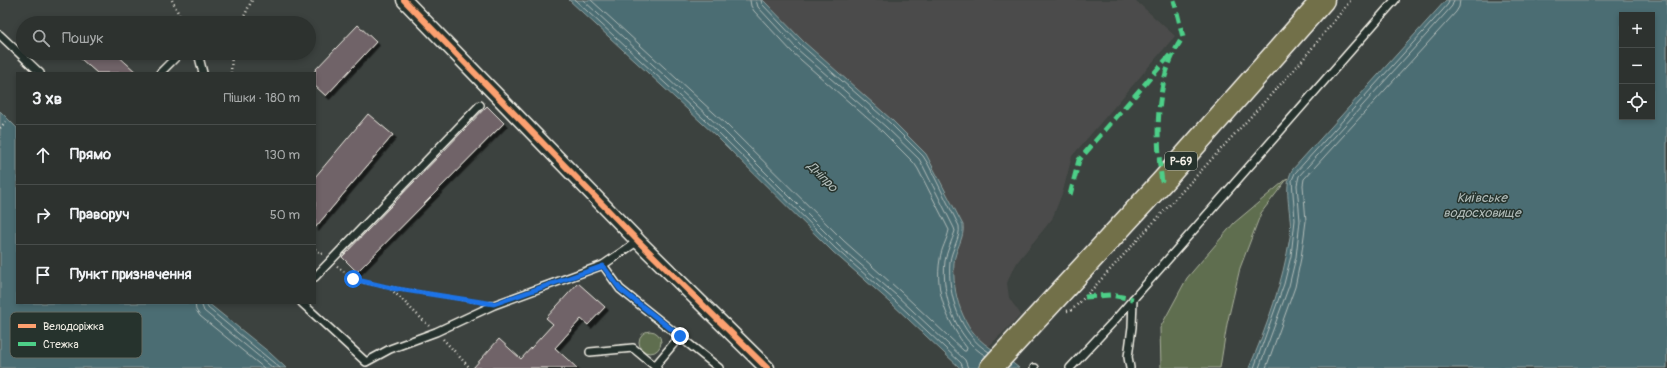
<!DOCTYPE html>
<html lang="uk">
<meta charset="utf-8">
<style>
:root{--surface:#2d322f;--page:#353a37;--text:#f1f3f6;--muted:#a7aaaa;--line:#484d4b}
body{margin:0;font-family:Pangolin,sans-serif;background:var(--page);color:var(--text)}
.controls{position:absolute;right:12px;top:12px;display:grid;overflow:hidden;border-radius:0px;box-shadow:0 2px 6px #0003}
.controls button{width:36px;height:36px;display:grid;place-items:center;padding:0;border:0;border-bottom:1px solid var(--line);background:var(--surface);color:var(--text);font:20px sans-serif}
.stop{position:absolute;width:12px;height:12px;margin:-9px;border:3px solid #1a73e8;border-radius:50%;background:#fff}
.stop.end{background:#1a73e8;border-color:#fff;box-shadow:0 1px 4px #0008}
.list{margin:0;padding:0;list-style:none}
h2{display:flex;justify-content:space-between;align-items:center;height:52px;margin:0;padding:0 16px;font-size:17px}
h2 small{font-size:13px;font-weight:400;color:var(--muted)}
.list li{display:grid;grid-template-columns:26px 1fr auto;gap:12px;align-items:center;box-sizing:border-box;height:60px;padding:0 16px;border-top:1px solid var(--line)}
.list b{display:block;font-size:15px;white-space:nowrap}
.list em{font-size:13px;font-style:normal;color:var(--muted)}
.icon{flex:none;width:22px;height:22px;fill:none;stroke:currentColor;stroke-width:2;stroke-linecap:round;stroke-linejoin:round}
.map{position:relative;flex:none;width:1667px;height:368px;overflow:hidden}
.search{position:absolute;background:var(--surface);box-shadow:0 2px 6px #0003;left:16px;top:16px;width:300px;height:44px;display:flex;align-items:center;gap:10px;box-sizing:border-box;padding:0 14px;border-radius:22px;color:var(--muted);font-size:15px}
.panel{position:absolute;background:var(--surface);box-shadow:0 2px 6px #0003;left:16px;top:72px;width:300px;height:232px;border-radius:0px}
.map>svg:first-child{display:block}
</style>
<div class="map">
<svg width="1667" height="368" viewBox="0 0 1667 368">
<defs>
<filter id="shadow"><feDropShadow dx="3.5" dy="3.5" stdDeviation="0" flood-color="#0009"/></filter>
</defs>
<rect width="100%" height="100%" fill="#3c423f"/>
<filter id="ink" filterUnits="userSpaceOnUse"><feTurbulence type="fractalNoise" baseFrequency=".025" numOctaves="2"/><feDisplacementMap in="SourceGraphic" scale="8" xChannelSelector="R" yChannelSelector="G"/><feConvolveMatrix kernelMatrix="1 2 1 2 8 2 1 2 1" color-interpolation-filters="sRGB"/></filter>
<g filter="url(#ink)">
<polygon fill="#4c4c4b" points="763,0 1135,0 1175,36 1072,156 1063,191 1052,219 1018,261 1011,273 1007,283 1009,298 1021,315 988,347 978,338 965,320 960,308 954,278 954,262 962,238 963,225 931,162 926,154 804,42"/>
<g fill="#5f6e50" stroke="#aab09c">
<polygon points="1288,178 1261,213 1240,268 1227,324 1220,368 1161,368 1160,328 1187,278 1234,223"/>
<circle cx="650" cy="342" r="11"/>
</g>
<g fill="#4c6d73" stroke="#8fa2a2" fill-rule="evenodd">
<path d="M 569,0 L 763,0 L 804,42 L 892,120 L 926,154 L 963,225 C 965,238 955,249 954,263 C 952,293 962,329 989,347 C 999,354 1010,360 1019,368 L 960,368 L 890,302 L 833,252 L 715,135 Z"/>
<path d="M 1446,0 L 1667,0 L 1667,368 L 1249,368 C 1267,327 1283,281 1290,237 C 1293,215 1282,190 1292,170 ZM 1622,15 L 1652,15 L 1652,117 L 1622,117 Z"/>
<polygon points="0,111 17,128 17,303 208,303 270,353 286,368 0,368"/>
</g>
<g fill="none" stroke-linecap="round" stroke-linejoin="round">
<g stroke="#b1bcb9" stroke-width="1">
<polyline points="575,0 718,132 836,249 893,299 961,363 963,368"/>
<polyline points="583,0 722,129 839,246 896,295 965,360 968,368"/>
<path d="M 591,0 L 726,124 L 844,241 L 900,291 L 964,351 L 966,351 L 967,348 C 948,323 934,292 940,259 C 941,249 947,240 949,230 L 918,169 L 914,163 L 882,131 L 793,53 L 754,11 L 751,6 L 750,0"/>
<path d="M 756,0 L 758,7 L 797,49 L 886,127 L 919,159 L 923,166 L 954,228 L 955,231 C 952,241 947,250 945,261 C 941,295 955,338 986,356"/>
<path d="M 761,0 L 762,4 L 801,45 L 890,123 L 923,156 L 928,164 L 959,226 C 961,238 951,250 950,262 C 947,294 960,335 989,352"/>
<polyline points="195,303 196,310 200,316 264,368"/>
<polyline points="201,303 204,311 273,368"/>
<polyline points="206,303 208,308 280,368"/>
<polyline points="1254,368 1284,284 1291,256 1295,220 1292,180 1295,173 1442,11 1448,4 1449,0"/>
<polyline points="1259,368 1289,286 1296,257 1300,221 1297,185 1299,176 1445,14 1452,6 1454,0"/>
<polyline points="1266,368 1295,287 1301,258 1306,221 1303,185 1304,179 1456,12 1459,7 1460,0"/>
</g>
</g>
<g fill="#706468" stroke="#f4f1e8" filter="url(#shadow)">
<polygon points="358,25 376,42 326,96 315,86 315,70"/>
<polygon points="74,53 115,53 137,73 97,73"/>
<polygon points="487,106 504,123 357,272 342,257"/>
<polygon points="368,114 393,135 315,228 315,177"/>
<polygon points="578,283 605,307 588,325 581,319 555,348 577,368 473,368 499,339 521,359 553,324 546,318"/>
</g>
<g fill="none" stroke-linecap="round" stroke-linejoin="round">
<defs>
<g id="service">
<polyline points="0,35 40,73"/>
<polyline points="198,53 203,73"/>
<polyline points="160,73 180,53"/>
<polyline points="603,265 620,289 719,368"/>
<polyline points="315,277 480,105"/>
<polyline points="302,303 366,362 390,349 436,332 494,305 603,265 638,241"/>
<polyline points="590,352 633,348 657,368"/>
<polyline points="655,366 680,336"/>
<polyline points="1034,368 1035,368"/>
<polyline points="1070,368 1113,322 1395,0"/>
<polyline points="1130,368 1128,357 1132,327 1133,299"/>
</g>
<polyline id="minor" points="404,0 638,241 767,368"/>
<polyline id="primary" points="991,368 1162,182 1323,0"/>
</defs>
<use href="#service" stroke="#f4f1e8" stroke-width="10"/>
<use href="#minor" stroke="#f4f1e8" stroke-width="17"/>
<use href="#primary" stroke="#f4f1e8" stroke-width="25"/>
<g stroke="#f4f1e8" stroke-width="2.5" stroke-dasharray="1 3" stroke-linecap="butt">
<polyline points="172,0 183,23"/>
<polyline points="241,23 252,0"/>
<polyline points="231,73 232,53"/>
<polyline points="0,128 8,119"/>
<polyline points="315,249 324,255"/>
<polyline points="337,266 353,279 360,282 477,302"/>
<polyline points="391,289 429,326"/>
<polyline points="1067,311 1072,310 1085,297 1300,63 1351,0"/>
<polyline points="443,339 470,368"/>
</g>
<use href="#service" stroke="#26332d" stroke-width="7"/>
<use href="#minor" stroke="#26332d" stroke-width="14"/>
<use href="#primary" stroke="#726f4a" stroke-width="22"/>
<g stroke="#4dcf88" stroke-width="5" stroke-dasharray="10 5" stroke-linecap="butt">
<path d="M 1162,182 C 1155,134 1155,78 1183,37 L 1174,0"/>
<polyline points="1070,195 1079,160 1170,55"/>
<polyline points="1085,297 1111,295 1133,299"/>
</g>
<defs>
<polyline id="cycleway" points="404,0 638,241 767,368"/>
</defs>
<use href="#cycleway" stroke="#26332d" stroke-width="8"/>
<use href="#cycleway" stroke="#fca06f" stroke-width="6"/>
</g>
</g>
<g fill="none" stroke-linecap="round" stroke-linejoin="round" filter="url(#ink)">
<polyline stroke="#1a73e8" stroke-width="5" points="353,279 391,288 494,304 603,266 620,289 680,336"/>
</g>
<g text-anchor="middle" stroke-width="3" stroke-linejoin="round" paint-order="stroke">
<rect fill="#26332d" stroke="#b6b8b0" stroke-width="1" x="1165" y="152" width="32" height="18" rx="3"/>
<g font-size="11" font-weight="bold" fill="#f4f1e8">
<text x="1181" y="165">Р-69</text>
</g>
<g font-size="13" font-style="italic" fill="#b1bcb9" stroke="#26332d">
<text transform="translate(823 176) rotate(45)" y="5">Дніпро</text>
<text x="1482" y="202">Київське<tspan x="1482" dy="15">водосховище</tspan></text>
</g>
</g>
<rect x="10" y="312" width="132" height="46" rx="6" fill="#26332d" stroke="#646c65" stroke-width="1"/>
<rect x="18" y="324" width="18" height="4" fill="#fca06f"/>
<rect x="18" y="342" width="18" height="4" fill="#4dcf88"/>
<g font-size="11" fill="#f4f1e8">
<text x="43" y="330">Велодоріжка</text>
<text x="43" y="348">Стежка</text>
</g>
</svg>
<div class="controls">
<button>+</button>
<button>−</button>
<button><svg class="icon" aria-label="locate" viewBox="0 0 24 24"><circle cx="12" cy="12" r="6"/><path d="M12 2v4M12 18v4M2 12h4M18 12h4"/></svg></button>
</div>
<div class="stop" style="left:353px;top:279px"></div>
<div class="stop end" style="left:680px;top:336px"></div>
<div class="search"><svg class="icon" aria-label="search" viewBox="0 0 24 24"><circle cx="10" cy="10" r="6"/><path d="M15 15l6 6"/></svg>Пошук</div>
<section class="panel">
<h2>3 хв<small>Пішки · 180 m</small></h2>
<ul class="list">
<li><svg class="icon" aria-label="ahead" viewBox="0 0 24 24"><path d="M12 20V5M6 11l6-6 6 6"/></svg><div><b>Прямо</b></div><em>130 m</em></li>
<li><svg class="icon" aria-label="right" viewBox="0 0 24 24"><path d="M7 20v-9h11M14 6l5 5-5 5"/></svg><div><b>Праворуч</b></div><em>50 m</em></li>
<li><svg class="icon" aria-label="arrive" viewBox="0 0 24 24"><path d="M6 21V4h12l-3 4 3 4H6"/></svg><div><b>Пункт призначення</b></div></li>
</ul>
</section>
</div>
